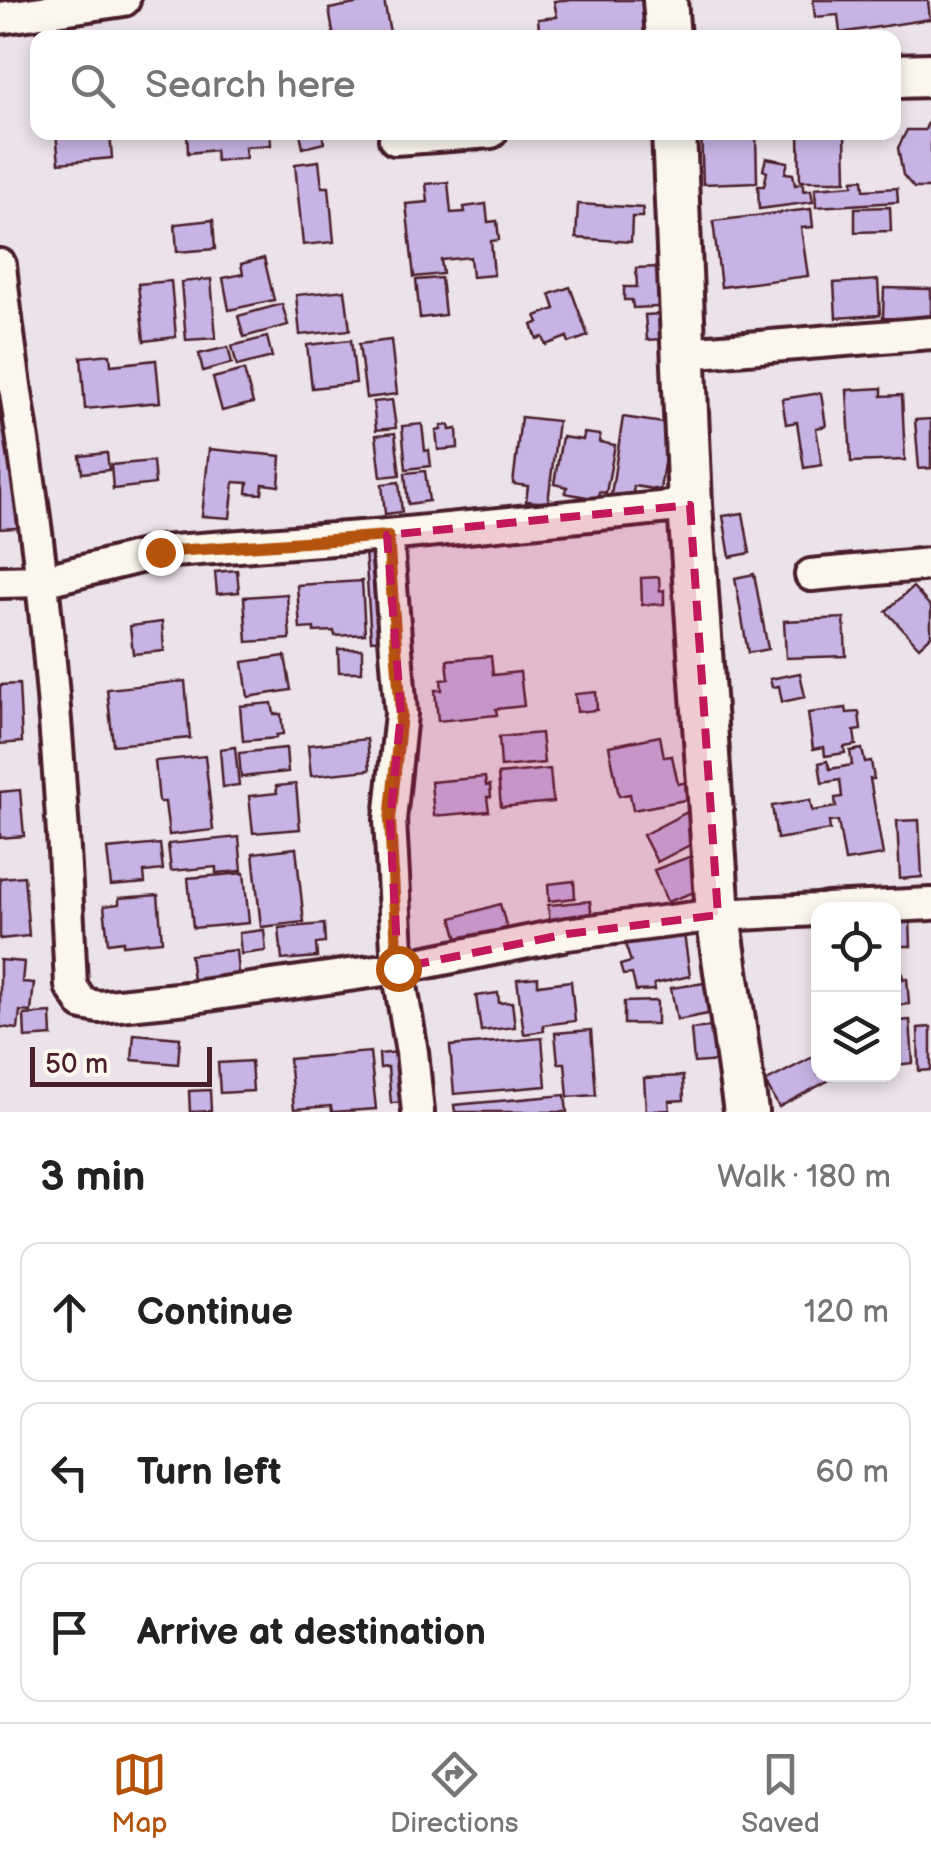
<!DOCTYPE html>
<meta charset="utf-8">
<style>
:root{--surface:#fff;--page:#f2f2f2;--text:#222;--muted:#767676;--line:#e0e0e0;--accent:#b45309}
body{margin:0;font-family:"Balsamiq Sans",sans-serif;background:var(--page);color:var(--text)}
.controls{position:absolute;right:30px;bottom:30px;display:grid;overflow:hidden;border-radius:20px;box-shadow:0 5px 15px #0003}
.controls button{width:90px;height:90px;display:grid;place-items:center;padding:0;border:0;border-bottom:2px solid var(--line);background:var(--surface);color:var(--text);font:50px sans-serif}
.scale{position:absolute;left:30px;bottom:25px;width:182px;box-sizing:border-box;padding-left:10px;border:5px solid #4a1f2b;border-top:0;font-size:28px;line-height:35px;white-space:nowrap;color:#4a1f2b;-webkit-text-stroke:8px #fbf7ec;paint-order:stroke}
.stop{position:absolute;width:30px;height:30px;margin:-22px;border:8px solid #b45309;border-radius:50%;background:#fff}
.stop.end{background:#b45309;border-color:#fff;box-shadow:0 2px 10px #0008}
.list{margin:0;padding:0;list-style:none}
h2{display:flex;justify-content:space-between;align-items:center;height:130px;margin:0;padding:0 40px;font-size:42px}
h2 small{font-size:32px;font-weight:400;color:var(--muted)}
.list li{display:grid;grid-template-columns:65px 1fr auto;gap:30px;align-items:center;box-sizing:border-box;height:140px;margin:0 20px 20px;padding:0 20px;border:2px solid var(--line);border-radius:20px}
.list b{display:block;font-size:38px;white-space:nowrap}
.list em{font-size:32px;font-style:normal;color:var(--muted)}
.icon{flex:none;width:55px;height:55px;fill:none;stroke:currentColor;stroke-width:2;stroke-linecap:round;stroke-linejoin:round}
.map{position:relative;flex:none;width:931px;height:1112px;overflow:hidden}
.search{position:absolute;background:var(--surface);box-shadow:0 5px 15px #0003;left:30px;right:30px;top:30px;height:110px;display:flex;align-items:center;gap:25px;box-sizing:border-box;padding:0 35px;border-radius:20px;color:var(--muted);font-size:38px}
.sheet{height:610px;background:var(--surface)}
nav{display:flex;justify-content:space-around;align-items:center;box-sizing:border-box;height:140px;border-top:2px solid var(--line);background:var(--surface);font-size:28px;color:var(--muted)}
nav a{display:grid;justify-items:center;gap:5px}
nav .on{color:var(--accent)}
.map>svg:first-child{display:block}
</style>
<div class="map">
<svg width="931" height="1112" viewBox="0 0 931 1112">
<rect width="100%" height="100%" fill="#ece3ea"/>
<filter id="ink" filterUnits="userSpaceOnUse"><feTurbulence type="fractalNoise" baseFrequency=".01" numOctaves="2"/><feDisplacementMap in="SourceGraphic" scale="20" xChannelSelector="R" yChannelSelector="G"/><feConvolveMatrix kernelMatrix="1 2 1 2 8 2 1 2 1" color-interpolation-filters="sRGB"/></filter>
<g filter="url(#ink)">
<g fill="#c8b4e4" stroke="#4a1f2b" stroke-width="2.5">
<polygon points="376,0 384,0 391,38 334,38 329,9"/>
<polygon points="562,0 645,0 649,38 540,38 538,19 557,17 554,1"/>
<polygon points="813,0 928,0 930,19 840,33 838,15 815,17"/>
<polygon points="931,115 931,188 914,188 903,175 898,148 907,130 925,130"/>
<polygon points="56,132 110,132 112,158 59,163"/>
<polygon points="187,132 270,132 271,145 245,147 246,158 216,161 215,150 188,153"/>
<polygon points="300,132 323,132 324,143 303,148"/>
<polygon points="701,132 756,132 757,182 703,184"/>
<polygon points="799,132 845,132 846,181 800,181"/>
<polygon points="766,158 788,162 785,173 793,174 795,185 803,183 803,191 811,190 813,202 759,209 758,186 764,186 767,172 763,170"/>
<polygon points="319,161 322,187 329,187 334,242 303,245 295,164"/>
<polygon points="863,179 864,190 897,188 898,202 816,207 815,188 853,185 853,180"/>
<polygon points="448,182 451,213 465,212 464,207 486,204 488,222 497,221 499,240 491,241 494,275 472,277 470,257 441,260 443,274 414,277 406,204 428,202 426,184"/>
<polygon points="578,204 643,208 642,217 632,217 631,242 576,238"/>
<polygon points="890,207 891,231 855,232 855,208"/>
<polygon points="811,209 813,227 801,228 808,276 721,287 713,221"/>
<polygon points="213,220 215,249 177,252 175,224"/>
<polygon points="264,258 274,300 229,310 223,278 243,274 241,264"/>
<polygon points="658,267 659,277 681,306 633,308 632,300 624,300 624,287 637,287 636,268"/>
<polygon points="441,278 445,315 420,318 416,280"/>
<polygon points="211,279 216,338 186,340 181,282"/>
<polygon points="878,280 880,315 836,318 834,283"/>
<polygon points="171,281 176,337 144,341 138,284"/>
<polygon points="570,287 588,336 569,343 567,337 546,345 543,337 537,339 532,325 539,322 536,316 555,309 550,294"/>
<polygon points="884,288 931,289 931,319 883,318"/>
<polygon points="345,290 350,330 300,335 296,295"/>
<polygon points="282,304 288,325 244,337 238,316"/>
<polygon points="677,313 678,338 647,340 645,315"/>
<polygon points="267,337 272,357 237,366 232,346"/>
<polygon points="351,340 356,383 312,388 307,345"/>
<polygon points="391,340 397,394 366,398 359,344"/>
<polygon points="228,347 232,363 203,371 199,354"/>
<polygon points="110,354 111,365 156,360 160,402 85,409 81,357"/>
<polygon points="244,370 253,403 222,411 213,378"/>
<polygon points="882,388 882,396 902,395 905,460 851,462 847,390"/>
<polygon points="821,393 826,426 816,428 822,465 804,468 797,422 786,424 782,399"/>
<polygon points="24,399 32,527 0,529 0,401"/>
<polygon points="392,400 396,428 376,430 373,402"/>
<polygon points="521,417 558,421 548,503 526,501 528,486 513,484"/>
<polygon points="623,417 670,424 660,490 634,486 632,498 611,495"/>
<polygon points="931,419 931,468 919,469 915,420"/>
<polygon points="422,424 425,451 429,450 431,466 406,469 402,426"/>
<polygon points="449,425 450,430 457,429 458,448 438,450 436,431 441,430 441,426"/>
<polygon points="395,433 400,475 381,477 376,435"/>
<polygon points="584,433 600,435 599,442 615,445 606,493 599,492 598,499 565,493 567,487 554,484 562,437 583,440"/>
<polygon points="209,449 281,456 279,486 263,484 262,494 247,493 248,483 234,482 230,518 202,516"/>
<polygon points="107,453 109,470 82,473 80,456"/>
<polygon points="153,461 155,484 113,489 111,465"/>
<polygon points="425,471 429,501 408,504 405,473"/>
<polygon points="399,482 402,512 385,514 382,484"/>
<polygon points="743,513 750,553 730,557 723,516"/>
<polygon points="385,549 391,639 371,640 365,550"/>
<polygon points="237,570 239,592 217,594 215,572"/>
<polygon points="754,574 768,649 748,653 735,578"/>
<polygon points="659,577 660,591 664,590 664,604 642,605 641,578"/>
<polygon points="362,581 365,634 335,636 334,631 314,632 314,628 300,629 297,585"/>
<polygon points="913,587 931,607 931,636 919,647 886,611"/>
<polygon points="287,594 290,639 247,642 244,597"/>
<polygon points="844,618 846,656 786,658 784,621"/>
<polygon points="162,622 164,651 133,654 130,626"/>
<polygon points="338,649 362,649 362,672 339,672"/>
<polygon points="285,656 291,690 248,697 243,662"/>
<polygon points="491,656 493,675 520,672 524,706 496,709 497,715 438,721 435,690 442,690 441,680 449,679 447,660"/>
<polygon points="800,673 805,697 782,702 779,686 772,687 770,679"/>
<polygon points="185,681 190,738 113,745 107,689"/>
<polygon points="19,684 22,742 0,744 0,685"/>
<polygon points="596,692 597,710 577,712 575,694"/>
<polygon points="272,703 274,714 281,714 283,734 276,735 276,738 243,741 240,706"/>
<polygon points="846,708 847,713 859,712 861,730 854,731 856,745 844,747 845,753 825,756 824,747 813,749 808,713"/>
<polygon points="541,733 544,763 501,767 499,737"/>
<polygon points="660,736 664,757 672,756 678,784 698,780 701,797 633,810 630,794 619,796 609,746"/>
<polygon points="367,739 370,770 311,776 308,745"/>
<polygon points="235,747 239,785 223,787 220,749"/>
<polygon points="286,748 288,772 241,777 239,753"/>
<polygon points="862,749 865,762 871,761 874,779 870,779 883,855 845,861 838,821 829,822 830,830 777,839 772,806 810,800 812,811 836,807 835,798 842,797 840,780 822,783 819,763 827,761 830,769 852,765 850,751"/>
<polygon points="205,756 213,830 169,835 165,802 159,802 155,761"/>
<polygon points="550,769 553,802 501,807 498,774"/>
<polygon points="485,777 486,786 490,785 491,797 487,797 489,811 434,816 431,782"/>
<polygon points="296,784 300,829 253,833 249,796 277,793 276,786"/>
<polygon points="20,790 24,836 0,838 0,792"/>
<polygon points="695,808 709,835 657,862 643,835"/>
<polygon points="919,820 922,877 900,879 897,821"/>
<polygon points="239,837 242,871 216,873 216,867 171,871 168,844"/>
<polygon points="160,844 163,870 144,872 145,883 111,886 107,849"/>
<polygon points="296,848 304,922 261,927 253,853"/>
<polygon points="702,852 714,885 667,902 654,870"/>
<polygon points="244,873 249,923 193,928 188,878"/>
<polygon points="24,876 29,936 0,939 0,878"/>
<polygon points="574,881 575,898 549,901 548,884"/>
<polygon points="158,895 162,941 123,945 123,941 108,943 104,906 119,904 119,898"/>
<polygon points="590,901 592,920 550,924 548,905"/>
<polygon points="500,904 508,932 460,947 452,918"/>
<polygon points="910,919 911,946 894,946 894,920"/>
<polygon points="324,924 325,943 316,944 317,957 282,960 279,928"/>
<polygon points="683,927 690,976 654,984 655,990 636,991 632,974 623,975 620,965 631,962 623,938"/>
<polygon points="264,930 266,951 241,954 239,933"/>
<polygon points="236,950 239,984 194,989 190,955"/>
<polygon points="0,960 24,962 22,982 34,983 31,1012 20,1011 18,1029 0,1027"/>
<polygon points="894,967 901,967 903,979 907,978 909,1004 894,1005"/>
<polygon points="538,977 538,985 571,981 575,1021 543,1025 544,1031 524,1034 517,979"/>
<polygon points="718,981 723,1011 677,1020 671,988"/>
<polygon points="498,993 499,1003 512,1002 515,1027 481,1031 476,996"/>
<polygon points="657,1001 657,1024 624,1024 624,1002"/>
<polygon points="51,1013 52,1036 25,1038 24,1015"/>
<polygon points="910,1020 913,1063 895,1065 894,1029 900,1029 899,1021"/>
<polygon points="730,1025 733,1060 694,1063 691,1029"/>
<polygon points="931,1027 931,1070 919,1071 918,1028"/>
<polygon points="591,1030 596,1095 568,1097 565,1063 558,1063 555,1033"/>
<polygon points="134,1034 180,1038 178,1064 132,1060"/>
<polygon points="542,1038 546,1086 454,1094 450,1046"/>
<polygon points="408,1051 412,1102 391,1103 388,1067 380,1068 379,1054"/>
<polygon points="370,1052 376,1109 332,1112 331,1106 294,1109 289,1059"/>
<polygon points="813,1057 816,1069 818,1068 818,1074 832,1074 833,1078 779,1107 765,1082"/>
<polygon points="251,1061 253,1091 220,1093 218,1063"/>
<polygon points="683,1076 684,1100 669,1101 670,1110 646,1111 644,1078"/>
<polygon points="210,1090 211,1111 190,1112 189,1091"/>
<polygon points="565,1095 567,1112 455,1112 454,1105"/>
</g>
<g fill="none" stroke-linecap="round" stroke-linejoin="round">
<defs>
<g id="street">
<polyline points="0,18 124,0"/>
<polyline points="395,139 491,132"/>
<path d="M 0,265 C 10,372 31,477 42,583 C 57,717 65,851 71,986 L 83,1004 L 99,1007 L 187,998 L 398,968 L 567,934 L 718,915 L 818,910"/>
<polyline points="685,353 931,333"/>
<polyline points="387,535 401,714 390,820 398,968 412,1052 418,1112"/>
<polyline points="811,575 931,564"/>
<polyline points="0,582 42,581 160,552 387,535 690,505"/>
<polyline points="827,909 931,904"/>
</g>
<g id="secondary">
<polyline points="665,0 668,38"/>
<polyline points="894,76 931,75"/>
<polyline points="674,132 690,505 718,915 746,1112"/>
</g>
</defs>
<use href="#street" stroke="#4a1f2b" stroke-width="38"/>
<use href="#secondary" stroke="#4a1f2b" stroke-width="50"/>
<use href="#street" stroke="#fbf7ec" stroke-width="30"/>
<use href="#secondary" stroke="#fbf7ec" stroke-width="42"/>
</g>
</g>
<g fill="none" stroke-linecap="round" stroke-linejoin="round" filter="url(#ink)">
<polyline stroke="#b45309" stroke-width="12" points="160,552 388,536 401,714 390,820 398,968"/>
</g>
<path fill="#c2185b" fill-opacity="0.2" stroke="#c2185b" stroke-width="8" stroke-dasharray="20 12" stroke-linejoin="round" d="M 690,505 L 718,915 L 567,934 L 398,968 L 390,820 L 401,714 L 387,535 Z"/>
</svg>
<div class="controls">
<button><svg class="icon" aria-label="locate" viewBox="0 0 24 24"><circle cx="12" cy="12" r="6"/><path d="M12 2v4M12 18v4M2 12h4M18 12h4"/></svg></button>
<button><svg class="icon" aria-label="layers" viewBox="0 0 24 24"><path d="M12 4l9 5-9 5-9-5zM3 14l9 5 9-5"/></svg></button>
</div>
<div class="scale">50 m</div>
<div class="stop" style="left:398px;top:968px"></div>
<div class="stop end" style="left:160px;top:552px"></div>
<div class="search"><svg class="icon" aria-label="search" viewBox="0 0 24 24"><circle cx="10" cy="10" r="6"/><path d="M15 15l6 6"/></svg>Search here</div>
</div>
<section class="sheet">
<h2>3 min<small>Walk · 180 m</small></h2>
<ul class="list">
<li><svg class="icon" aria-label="ahead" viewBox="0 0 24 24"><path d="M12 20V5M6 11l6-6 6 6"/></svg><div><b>Continue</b></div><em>120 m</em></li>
<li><svg class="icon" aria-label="left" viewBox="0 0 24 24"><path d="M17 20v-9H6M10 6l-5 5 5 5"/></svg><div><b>Turn left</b></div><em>60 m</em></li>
<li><svg class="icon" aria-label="arrive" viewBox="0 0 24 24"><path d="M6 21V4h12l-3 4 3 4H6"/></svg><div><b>Arrive at destination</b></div></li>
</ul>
</section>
<nav>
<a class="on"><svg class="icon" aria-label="map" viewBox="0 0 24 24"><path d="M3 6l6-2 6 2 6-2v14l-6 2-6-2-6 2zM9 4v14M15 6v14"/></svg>Map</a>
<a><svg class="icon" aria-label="directions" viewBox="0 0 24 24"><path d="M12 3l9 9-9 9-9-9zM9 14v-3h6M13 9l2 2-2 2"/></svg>Directions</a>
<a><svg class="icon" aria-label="saved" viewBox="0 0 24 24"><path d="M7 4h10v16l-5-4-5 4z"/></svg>Saved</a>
</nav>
